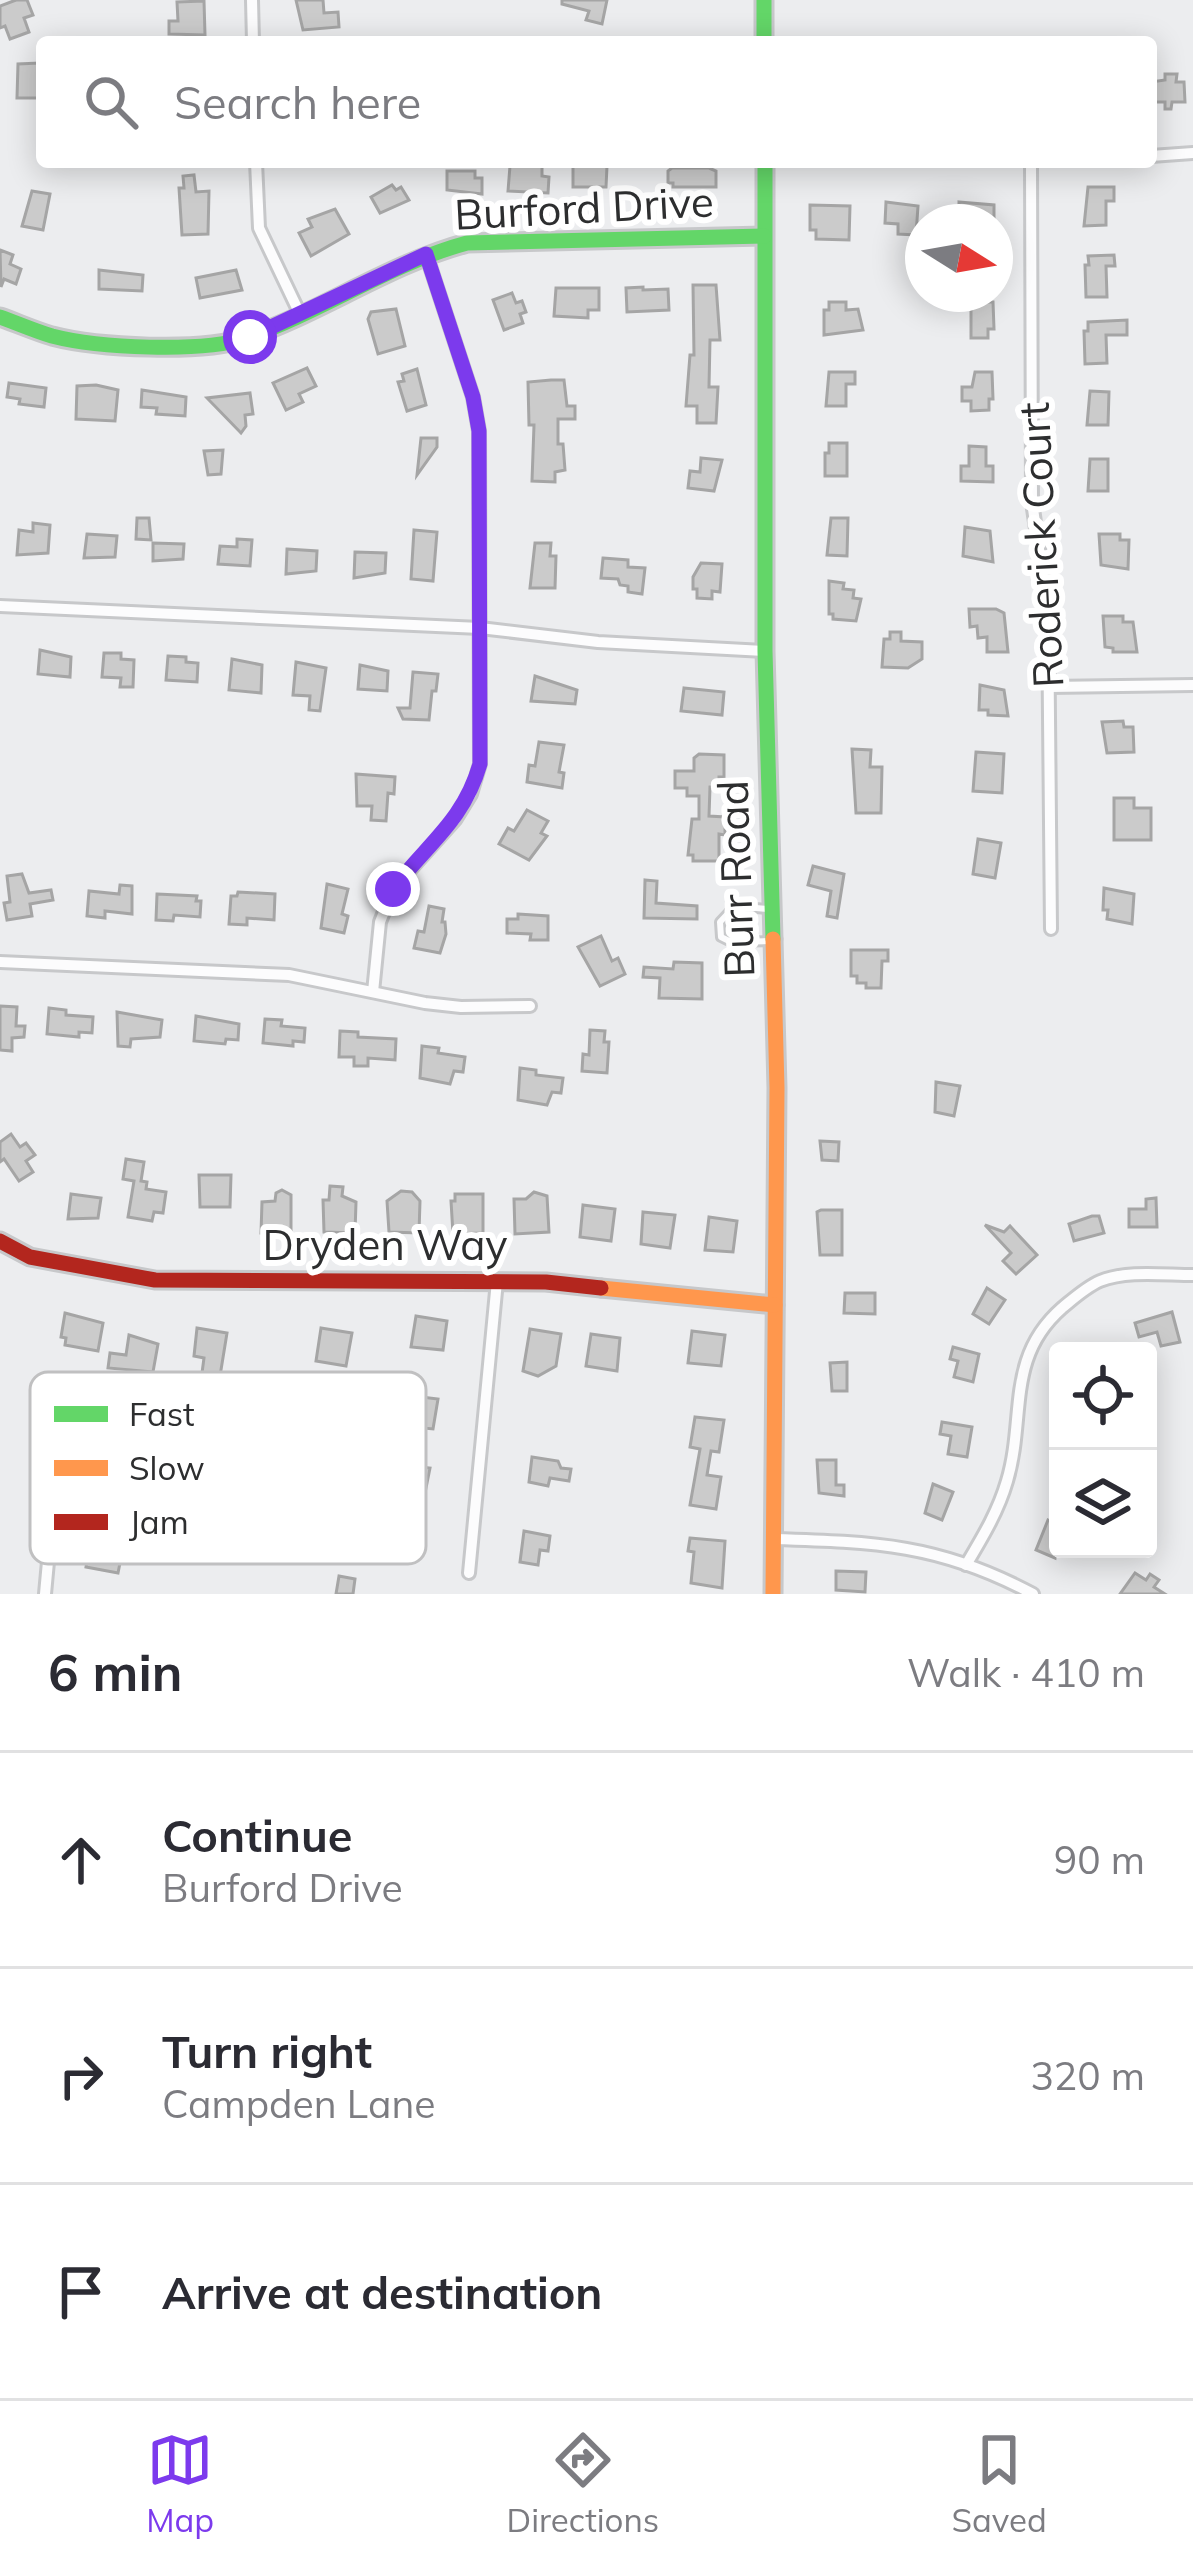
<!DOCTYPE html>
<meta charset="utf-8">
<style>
:root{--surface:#fff;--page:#f2f2f3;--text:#2b2b33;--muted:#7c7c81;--line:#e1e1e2;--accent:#7c3aed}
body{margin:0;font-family:Mulish,sans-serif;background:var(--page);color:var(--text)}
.controls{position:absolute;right:36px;bottom:36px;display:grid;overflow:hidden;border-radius:12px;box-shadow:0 6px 30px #0003}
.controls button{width:108px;height:108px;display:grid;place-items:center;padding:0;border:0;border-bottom:3px solid var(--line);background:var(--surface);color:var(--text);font:60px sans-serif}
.compass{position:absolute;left:905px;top:204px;width:108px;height:108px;border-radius:50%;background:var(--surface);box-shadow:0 6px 30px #0003;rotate:101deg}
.stop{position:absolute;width:36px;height:36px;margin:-27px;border:9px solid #7c3aed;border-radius:50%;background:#fff}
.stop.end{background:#7c3aed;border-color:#fff;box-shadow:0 3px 12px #0008}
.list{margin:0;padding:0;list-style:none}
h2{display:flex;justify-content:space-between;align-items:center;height:156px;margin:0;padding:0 48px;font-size:51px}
h2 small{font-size:39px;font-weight:400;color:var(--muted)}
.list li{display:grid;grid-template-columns:78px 1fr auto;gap:36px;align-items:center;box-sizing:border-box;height:216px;padding:0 48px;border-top:3px solid var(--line)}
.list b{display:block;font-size:45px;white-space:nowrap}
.list p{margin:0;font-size:39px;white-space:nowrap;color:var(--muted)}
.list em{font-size:39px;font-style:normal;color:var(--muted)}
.icon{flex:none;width:66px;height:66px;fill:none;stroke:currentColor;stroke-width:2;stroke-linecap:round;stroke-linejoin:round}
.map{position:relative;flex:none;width:1193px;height:1594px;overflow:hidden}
.search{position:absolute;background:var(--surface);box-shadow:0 6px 30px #0003;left:36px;right:36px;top:36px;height:132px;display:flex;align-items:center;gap:30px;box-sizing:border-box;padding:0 42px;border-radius:12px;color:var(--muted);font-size:45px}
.sheet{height:804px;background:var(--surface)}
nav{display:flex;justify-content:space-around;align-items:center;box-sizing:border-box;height:168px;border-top:3px solid var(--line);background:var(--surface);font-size:33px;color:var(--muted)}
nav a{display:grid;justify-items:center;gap:6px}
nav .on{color:var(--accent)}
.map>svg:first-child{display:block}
</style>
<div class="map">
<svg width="1193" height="1594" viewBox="0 0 1193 1594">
<rect width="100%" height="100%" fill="#ecedef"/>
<g fill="#cbcbcb" stroke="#a5a5a5" stroke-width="3">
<polygon points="16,0 27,0 33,15 24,18 29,32 10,39 5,26 0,28 0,6"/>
<polygon points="296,0 323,0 324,13 338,12 339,27 303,30"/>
<polygon points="562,0 607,0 602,24 586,20 589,11 562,4"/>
<polygon points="204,1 205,35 169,34 169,21 178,21 177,2"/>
<polygon points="39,63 40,98 17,98 18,64"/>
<polygon points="1165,74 1177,74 1176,82 1184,82 1185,102 1172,102 1171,109 1165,109 1165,102 1151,102 1151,82 1165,80"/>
<polygon points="573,162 607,166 606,187 573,187"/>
<polygon points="510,166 542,166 542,176 549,177 548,193 508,191"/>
<polygon points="672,168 709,168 716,171 716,187 673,187 673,183 668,183 668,171"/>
<polygon points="447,171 475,171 475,178 482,178 482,194 447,190"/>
<polygon points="194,175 196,192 209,191 208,234 182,235 179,188 184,188 183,176"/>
<polygon points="392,185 396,190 401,187 409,200 380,213 371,197"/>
<polygon points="1088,187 1114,187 1114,201 1106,201 1106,225 1084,226"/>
<polygon points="32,191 50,194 43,230 22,226"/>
<polygon points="886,202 918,206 916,235 898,234 898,224 885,223"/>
<polygon points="959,202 994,205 994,222 959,222"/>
<polygon points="810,205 850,206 849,240 816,239 816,230 810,230"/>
<polygon points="335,209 349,234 311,256 299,233 312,227 308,219"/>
<polygon points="0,250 13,255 10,264 21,269 16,284 4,279 1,287"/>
<polygon points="1114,255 1115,266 1106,266 1107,297 1086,297 1085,265 1089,265 1088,256"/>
<polygon points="99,270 143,275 142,291 99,289"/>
<polygon points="236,270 242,290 200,298 196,278"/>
<polygon points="693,285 716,285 720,340 710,340 709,387 718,387 716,423 697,423 697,406 686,406 690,355 694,355"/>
<polygon points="643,287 643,290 668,289 669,310 627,312 626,288"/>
<polygon points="556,288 599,288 599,310 588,310 588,318 554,316"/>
<polygon points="512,293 516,303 522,301 526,312 520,314 523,323 504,330 493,300"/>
<polygon points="829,302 846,302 846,310 858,309 863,330 824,335 824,310 829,310"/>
<polygon points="979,302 993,302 994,329 988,329 988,338 971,338 971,305"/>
<polygon points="396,309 405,346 378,354 368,319 371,312"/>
<polygon points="1127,320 1127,335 1106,335 1107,363 1085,364 1084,331 1088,331 1088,322"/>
<polygon points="307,368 316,386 299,394 303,402 286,410 273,383"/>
<polygon points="417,369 426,405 407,411 398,382 404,381 402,374"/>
<polygon points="829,372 855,372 855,384 846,384 846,406 826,406"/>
<polygon points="975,372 992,372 993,399 989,399 989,410 971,411 971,401 962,401 962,387 972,387"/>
<polygon points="551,380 564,380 567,406 575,406 575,419 558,419 558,444 563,444 565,470 555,472 555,482 532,481 534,425 529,425 528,382"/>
<polygon points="9,383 46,388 44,407 19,404 20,399 7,397"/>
<polygon points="96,385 118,390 115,421 76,419 77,386"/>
<polygon points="142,390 186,397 185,416 156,414 157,408 141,407"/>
<polygon points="1090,391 1109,392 1108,425 1087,425"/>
<polygon points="250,393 253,414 245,415 246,426 241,433 207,398"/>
<polygon points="421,438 437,438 437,447 417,475"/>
<polygon points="829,443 847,443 847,476 825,476 825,453 829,453"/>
<polygon points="969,446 986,447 986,466 993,466 993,482 961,481 961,466 969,466"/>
<polygon points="223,450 221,474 208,475 204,451"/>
<polygon points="701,458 722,460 714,491 688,488 690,471 700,472"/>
<polygon points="1090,459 1108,459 1108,491 1088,491"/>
<polygon points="137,518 149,518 151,540 136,539"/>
<polygon points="831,518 848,518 847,556 827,555"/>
<polygon points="33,523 50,525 48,553 17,555 19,530 33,532"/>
<polygon points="965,527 990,531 993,562 963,556"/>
<polygon points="414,530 437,532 433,581 411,579"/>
<polygon points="87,534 117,536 115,557 84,558"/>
<polygon points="1099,534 1120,534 1120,540 1129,540 1128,569 1101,565"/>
<polygon points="237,539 252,540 250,566 218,564 220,546 237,547"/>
<polygon points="153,543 184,544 183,559 153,561"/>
<polygon points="535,543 551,543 550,556 556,556 555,588 530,588"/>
<polygon points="287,549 317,551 316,571 286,574"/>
<polygon points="355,552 386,553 385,573 354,578"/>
<polygon points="603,558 628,560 628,567 645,568 642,594 628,592 628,586 620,585 618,579 601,578"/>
<polygon points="701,563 722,564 720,592 712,591 712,599 697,598 697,589 693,589 693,577"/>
<polygon points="829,581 844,583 843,589 854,590 853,598 861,599 856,621 833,619 833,614 829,614"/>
<polygon points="969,609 996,609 1004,613 1008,652 987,652 987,637 978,638 977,626 970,627"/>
<polygon points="1103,616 1123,616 1123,622 1133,622 1137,652 1113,652 1113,648 1105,647"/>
<polygon points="890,632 901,632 901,641 922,642 922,659 908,668 882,667 884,639 890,639"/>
<polygon points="40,650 71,657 70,677 38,674"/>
<polygon points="104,653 121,653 121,659 134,660 133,687 120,687 121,678 102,677"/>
<polygon points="168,656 186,657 186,662 198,663 197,682 166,680"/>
<polygon points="232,659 262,665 261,693 229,690"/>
<polygon points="296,662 326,668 320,711 309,710 310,696 293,695"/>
<polygon points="360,665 388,671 387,691 358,689"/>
<polygon points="413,672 438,674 436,691 432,691 429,720 403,719 398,708 410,708"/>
<polygon points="535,676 577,690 575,704 531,701"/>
<polygon points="980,685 1004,690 1008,716 988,715 988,710 979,710"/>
<polygon points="684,688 724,692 722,715 681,711"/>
<polygon points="1123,721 1124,727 1133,727 1134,752 1107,753 1102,722"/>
<polygon points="539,742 564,745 559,772 564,773 562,788 527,782 529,765 535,766"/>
<polygon points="852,749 871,750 870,767 882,767 881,813 856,813"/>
<polygon points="976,752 1004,754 1002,793 973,791"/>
<polygon points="699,754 724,755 724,777 719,777 719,787 710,787 709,816 725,817 725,835 719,834 719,861 693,861 693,855 688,855 692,819 699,819 699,796 687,796 687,788 675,788 675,771 694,771 694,758"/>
<polygon points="356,774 395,777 394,794 388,793 386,821 371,820 372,806 357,806"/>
<polygon points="1114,798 1134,798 1134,808 1151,808 1151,840 1114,840"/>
<polygon points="527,810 548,821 541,833 547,836 529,860 499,844 508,828 514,831"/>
<polygon points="978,839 1001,843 995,878 973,874"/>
<polygon points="813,866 844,874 837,918 827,916 831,891 808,885"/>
<polygon points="22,874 29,893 51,890 53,900 30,904 32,916 7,920 4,903 10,902 7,876"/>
<polygon points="645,880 657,881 656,903 697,906 697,919 644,918"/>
<polygon points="327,884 348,889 342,914 348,916 344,933 321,928"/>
<polygon points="120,885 132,886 132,914 105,911 105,918 87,916 89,891 119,894"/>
<polygon points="1104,888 1134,894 1132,924 1107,919 1108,910 1103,910"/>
<polygon points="238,892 275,894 274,920 247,918 247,925 229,924 231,896 237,896"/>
<polygon points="157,894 197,896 196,901 201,901 200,917 174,915 173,921 156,920"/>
<polygon points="429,906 444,909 442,922 445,922 446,934 440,953 414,948 418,931 424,932"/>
<polygon points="518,914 548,916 548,940 530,940 531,934 507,933 507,919 518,919"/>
<polygon points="601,936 612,961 618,958 625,974 600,986 578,947"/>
<polygon points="851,950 888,950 888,961 882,961 881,988 866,988 866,983 857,983 857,976 851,976"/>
<polygon points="674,962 702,963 702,999 659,998 660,978 643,977 644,967 673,969"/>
<polygon points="0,1006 17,1007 16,1026 25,1026 24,1037 12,1038 12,1051 0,1050"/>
<polygon points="49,1008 66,1010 66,1015 93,1017 92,1033 79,1032 79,1037 47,1034"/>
<polygon points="117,1012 162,1020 160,1037 131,1039 130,1047 118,1046"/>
<polygon points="196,1016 239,1024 238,1040 226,1039 225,1044 194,1041"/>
<polygon points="265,1019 282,1020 281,1026 305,1028 304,1042 293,1041 293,1046 263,1043"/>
<polygon points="590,1030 605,1031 604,1042 609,1042 607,1073 582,1071 583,1054 589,1055"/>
<polygon points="340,1031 358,1032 358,1037 396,1039 395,1060 368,1058 368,1066 354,1066 354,1057 339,1057"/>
<polygon points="422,1046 439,1048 438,1053 465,1057 463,1072 454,1071 450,1084 420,1078"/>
<polygon points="520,1068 536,1070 536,1075 563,1078 561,1093 552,1092 547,1105 518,1100"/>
<polygon points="936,1082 960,1086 954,1116 935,1112"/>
<polygon points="11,1134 20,1147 26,1143 35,1155 26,1161 33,1172 19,1181 4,1159 0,1162 0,1142"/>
<polygon points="820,1141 839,1142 838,1161 822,1160"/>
<polygon points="126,1159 144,1162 141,1181 147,1182 146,1189 166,1192 163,1213 154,1212 152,1221 128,1217 134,1181 123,1179"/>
<polygon points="199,1175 231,1175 230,1207 200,1207"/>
<polygon points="330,1186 343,1187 342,1196 356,1202 355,1233 324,1232 323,1200 329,1200"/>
<polygon points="282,1190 291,1195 291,1233 261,1233 262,1202 275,1201 276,1193"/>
<polygon points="401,1191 412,1192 420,1201 419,1233 389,1232 387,1201"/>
<polygon points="534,1192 547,1196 549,1232 515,1234 514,1199 526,1199"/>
<polygon points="71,1194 101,1198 98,1218 68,1219"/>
<polygon points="455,1194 483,1194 483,1233 453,1234 451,1201 455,1201"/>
<polygon points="1156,1198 1157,1227 1129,1227 1129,1209 1146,1209 1146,1199"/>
<polygon points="583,1205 615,1209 611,1241 580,1237"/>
<polygon points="821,1210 842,1210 842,1255 820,1255 817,1212"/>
<polygon points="643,1212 675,1215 670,1248 641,1244"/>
<polygon points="1092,1216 1099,1216 1104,1233 1074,1241 1069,1224"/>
<polygon points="709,1217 737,1221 733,1252 705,1250"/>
<polygon points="985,1225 1004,1232 1010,1226 1037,1255 1016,1274 1003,1261 1011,1253"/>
<polygon points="987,1288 1005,1300 989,1324 973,1314"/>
<polygon points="845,1293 875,1293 875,1314 844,1313"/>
<polygon points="1172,1312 1180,1342 1161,1346 1157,1332 1139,1337 1135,1323"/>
<polygon points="65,1313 103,1323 98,1351 65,1345 66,1338 61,1337"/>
<polygon points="416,1316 447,1321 443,1350 411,1347"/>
<polygon points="197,1328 227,1333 220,1376 202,1373 204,1358 194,1356"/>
<polygon points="321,1328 352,1333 346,1366 316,1361"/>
<polygon points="530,1329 561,1334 556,1366 538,1376 523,1371"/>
<polygon points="692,1331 725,1335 721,1366 688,1363"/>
<polygon points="591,1334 620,1338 617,1371 586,1366"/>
<polygon points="129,1335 158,1344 153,1372 108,1368 110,1353 126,1355"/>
<polygon points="953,1347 979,1354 973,1382 954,1377 958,1361 950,1359"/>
<polygon points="847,1362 847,1391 832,1391 830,1363"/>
<polygon points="405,1395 438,1399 433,1429 401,1426"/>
<polygon points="695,1417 724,1420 719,1452 711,1451 707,1475 721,1477 716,1509 690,1505 700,1449 690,1447"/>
<polygon points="942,1422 972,1427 967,1457 948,1454 951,1436 940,1434"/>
<polygon points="532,1457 558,1461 561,1468 571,1469 569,1481 550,1478 548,1486 529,1482"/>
<polygon points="817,1460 836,1460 836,1485 844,1485 844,1496 819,1493"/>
<polygon points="410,1466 430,1468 424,1498 386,1495 387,1483 400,1485 402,1469 409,1470"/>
<polygon points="933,1484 953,1492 942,1520 925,1513"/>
<polygon points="1048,1520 1058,1525 1055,1558 1036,1550"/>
<polygon points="524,1531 550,1536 548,1551 540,1550 538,1565 520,1562"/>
<polygon points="690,1538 725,1541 722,1588 691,1583 694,1552 688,1551"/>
<polygon points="97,1543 123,1548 118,1573 86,1567 89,1550 95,1551"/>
<polygon points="836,1571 866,1572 865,1592 836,1590"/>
<polygon points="1135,1573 1146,1580 1150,1574 1159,1580 1154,1587 1165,1594 1120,1594"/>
<polygon points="339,1576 355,1579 353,1594 336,1594"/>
</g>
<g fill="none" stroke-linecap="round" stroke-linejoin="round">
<defs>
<polyline id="lane" points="767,909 735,906 720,922 721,937 731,942 770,941"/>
<g id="street">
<polyline points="252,0 253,42"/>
<polyline points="1151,156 1193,153"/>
<polyline points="256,162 259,228 299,312"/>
<polyline points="1031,162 1032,502 1048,610 1051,929"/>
<polyline points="0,606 480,628 598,642 765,651"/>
<polyline points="1049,687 1193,685"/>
<polyline points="0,962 289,975 425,1003 461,1007 530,1006"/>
<polyline points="373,992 380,922 393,889 455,820 471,794 480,764 479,431 473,397 426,254"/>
<path d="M 773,1539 C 875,1542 940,1544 1033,1594"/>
<path d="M 966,1565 C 982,1538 998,1512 1007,1481 C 1026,1418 1005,1358 1062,1308 C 1073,1299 1086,1287 1100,1281 C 1127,1270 1164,1275 1193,1275"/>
<polyline points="469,1573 497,1281"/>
<polyline points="45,1594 54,1497"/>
</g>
<g id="fast">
<polyline points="764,0 764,42"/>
<polyline points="765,162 765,651 773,939"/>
<path d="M 0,317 C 17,323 35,331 52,336 C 98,348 202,353 246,338 C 322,312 389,264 467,243 L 764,236"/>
</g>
<g id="slow">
<polyline points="773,939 777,1088 773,1594"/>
<polyline points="601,1288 775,1305"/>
</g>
<polyline id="jam" points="0,1241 30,1257 155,1280 546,1282 601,1288"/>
</defs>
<use href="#lane" stroke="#c7c8ca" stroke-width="12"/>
<use href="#street" stroke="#c7c8ca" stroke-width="16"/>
<use href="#fast" stroke="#c7c8ca" stroke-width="21"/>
<use href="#slow" stroke="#c7c8ca" stroke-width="21"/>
<use href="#jam" stroke="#c7c8ca" stroke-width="21"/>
<use href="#lane" stroke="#fcfcfd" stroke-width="6"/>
<use href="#street" stroke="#fcfcfd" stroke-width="10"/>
<use href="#fast" stroke="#63d668" stroke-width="15"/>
<use href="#slow" stroke="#ff974d" stroke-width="15"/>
<use href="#jam" stroke="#b3261e" stroke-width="15"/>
</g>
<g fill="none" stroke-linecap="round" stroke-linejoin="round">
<path stroke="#7c3aed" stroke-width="15" d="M 250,337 L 426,254 L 473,397 L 479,431 L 480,764 C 463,822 428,843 393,889"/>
</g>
<g text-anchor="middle" stroke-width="12" stroke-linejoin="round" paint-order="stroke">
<g font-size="42" fill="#2d2e2f" stroke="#fff">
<text transform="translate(584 208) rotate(-3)" y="15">Burford Drive</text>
<text transform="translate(1041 545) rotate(-93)" y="15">Roderick Court</text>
<text transform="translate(736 879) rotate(-92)" y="15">Burr Road</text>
<text x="385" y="1260">Dryden Way</text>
</g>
</g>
<rect x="30" y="1372" width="396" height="192" rx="18" fill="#fff" stroke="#c0c0c1" stroke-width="3"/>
<rect x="54" y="1406" width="54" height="16" fill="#63d668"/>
<rect x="54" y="1460" width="54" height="16" fill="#ff974d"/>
<rect x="54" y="1514" width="54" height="16" fill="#b3261e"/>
<g font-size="33" fill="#2d2e2f">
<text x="129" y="1426">Fast</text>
<text x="129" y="1480">Slow</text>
<text x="129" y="1534">Jam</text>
</g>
</svg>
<div class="controls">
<button><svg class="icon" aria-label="locate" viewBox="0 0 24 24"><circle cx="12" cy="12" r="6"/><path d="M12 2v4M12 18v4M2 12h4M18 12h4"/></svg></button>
<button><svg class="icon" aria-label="layers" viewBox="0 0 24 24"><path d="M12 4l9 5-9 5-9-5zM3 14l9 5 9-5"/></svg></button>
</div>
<svg class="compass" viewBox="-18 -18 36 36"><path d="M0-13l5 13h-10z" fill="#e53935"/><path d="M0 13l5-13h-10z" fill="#7c7c81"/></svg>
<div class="stop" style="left:250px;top:337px"></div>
<div class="stop end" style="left:393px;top:889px"></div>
<div class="search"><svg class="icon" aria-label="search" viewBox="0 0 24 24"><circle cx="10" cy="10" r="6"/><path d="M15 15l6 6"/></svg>Search here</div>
</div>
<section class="sheet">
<h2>6 min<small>Walk · 410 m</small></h2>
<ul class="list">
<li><svg class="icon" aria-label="ahead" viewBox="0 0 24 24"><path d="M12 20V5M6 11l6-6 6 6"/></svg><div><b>Continue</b><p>Burford Drive</p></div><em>90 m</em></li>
<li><svg class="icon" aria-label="right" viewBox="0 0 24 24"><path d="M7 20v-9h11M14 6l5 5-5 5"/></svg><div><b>Turn right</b><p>Campden Lane</p></div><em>320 m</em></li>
<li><svg class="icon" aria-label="arrive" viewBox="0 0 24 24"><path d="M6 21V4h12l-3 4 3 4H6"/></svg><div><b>Arrive at destination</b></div></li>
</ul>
</section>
<nav>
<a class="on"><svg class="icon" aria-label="map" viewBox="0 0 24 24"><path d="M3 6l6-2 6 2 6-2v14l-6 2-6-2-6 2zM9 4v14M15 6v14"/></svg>Map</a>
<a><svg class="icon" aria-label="directions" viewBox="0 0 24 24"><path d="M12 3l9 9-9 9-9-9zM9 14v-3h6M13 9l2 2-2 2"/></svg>Directions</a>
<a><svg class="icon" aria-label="saved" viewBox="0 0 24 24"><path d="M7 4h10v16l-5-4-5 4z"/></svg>Saved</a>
</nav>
